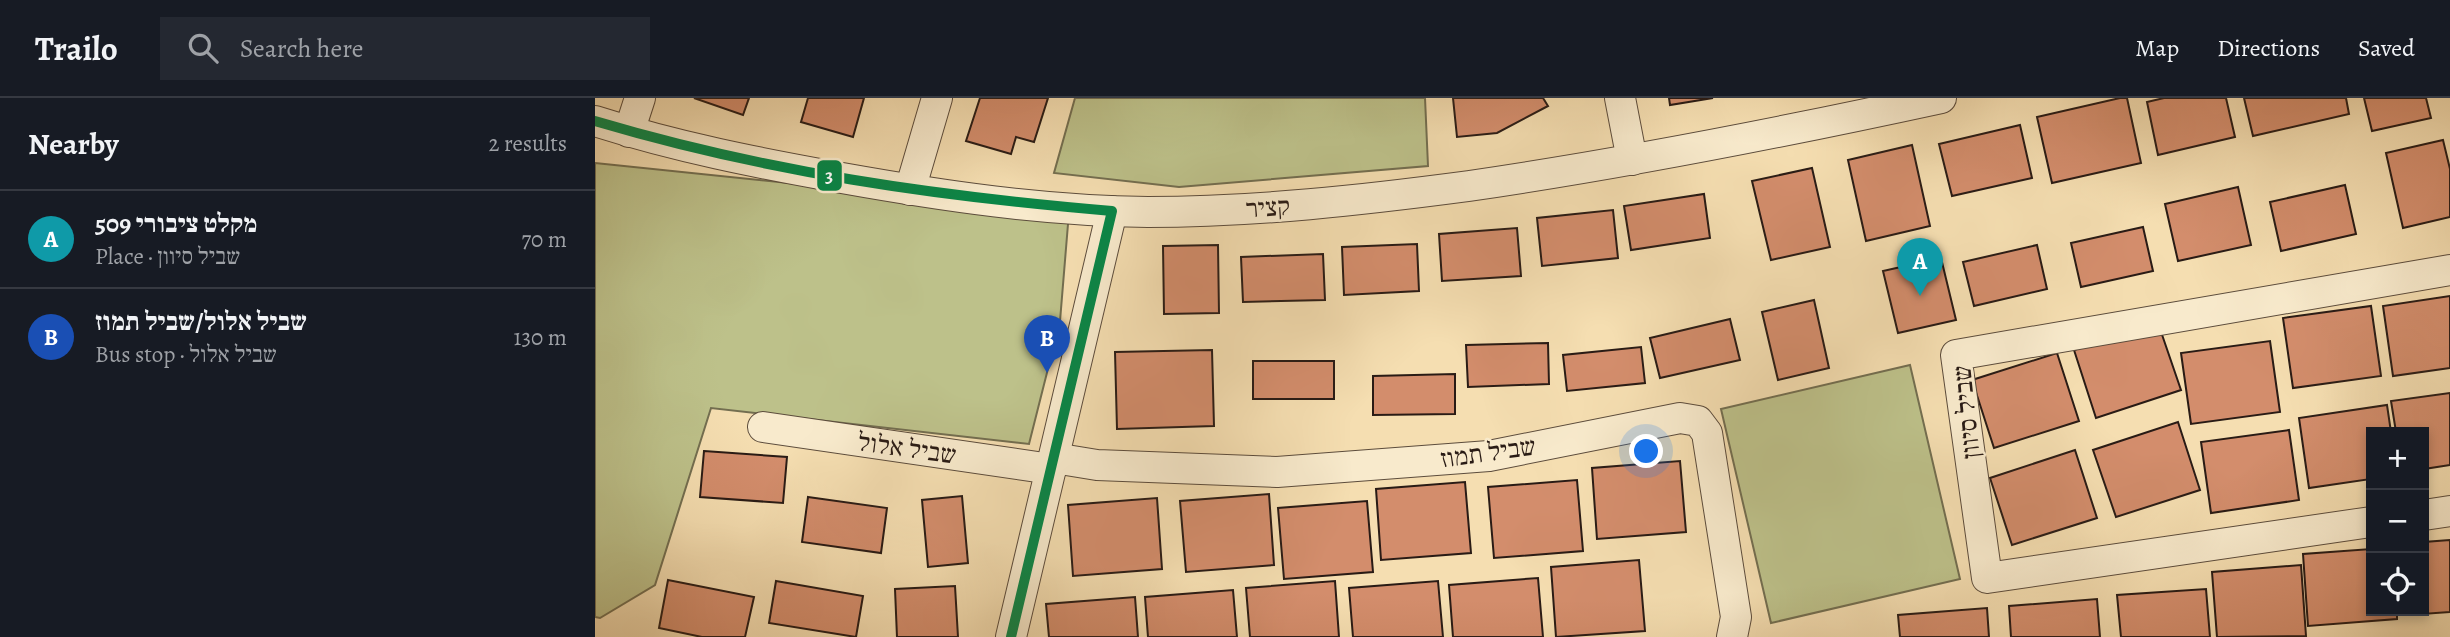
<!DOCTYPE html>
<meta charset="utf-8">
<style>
:root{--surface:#171b24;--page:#242831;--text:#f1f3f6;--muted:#9ea1a6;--line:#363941;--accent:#c59692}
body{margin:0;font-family:Alegreya,"Frank Ruhl Libre",serif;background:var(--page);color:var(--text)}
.controls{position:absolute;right:21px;bottom:21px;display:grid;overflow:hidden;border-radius:0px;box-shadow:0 4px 10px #0003}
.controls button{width:63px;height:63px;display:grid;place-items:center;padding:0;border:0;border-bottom:2px solid var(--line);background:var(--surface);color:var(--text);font:35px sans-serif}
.you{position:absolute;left:1052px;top:354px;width:24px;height:24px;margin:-18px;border:5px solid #fff;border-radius:50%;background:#1a73e8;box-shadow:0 0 0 10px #1a73e833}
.badge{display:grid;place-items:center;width:46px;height:46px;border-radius:50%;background:var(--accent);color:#fff;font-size:23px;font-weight:700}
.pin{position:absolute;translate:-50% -58px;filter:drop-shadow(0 2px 4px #0008)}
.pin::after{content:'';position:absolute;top:37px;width:24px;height:21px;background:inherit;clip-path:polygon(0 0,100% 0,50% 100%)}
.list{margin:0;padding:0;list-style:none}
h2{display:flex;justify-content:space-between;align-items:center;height:91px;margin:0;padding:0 28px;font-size:30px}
h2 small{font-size:23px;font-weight:400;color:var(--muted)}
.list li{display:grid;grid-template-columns:46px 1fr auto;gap:21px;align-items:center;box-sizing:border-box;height:98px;padding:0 28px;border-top:2px solid var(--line)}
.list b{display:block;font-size:26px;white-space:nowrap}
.list p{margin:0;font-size:23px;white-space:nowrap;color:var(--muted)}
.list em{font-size:23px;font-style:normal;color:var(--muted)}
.icon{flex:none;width:38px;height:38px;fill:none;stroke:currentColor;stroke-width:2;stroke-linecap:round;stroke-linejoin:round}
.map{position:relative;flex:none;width:1855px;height:539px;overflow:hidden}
header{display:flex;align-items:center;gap:42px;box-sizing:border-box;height:98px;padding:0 35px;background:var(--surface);border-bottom:2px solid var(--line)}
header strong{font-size:33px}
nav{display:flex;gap:38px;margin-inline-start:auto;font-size:24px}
.search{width:490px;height:63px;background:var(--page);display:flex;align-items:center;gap:18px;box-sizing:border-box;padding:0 24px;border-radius:0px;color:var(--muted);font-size:26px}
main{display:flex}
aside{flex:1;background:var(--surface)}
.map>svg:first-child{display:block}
</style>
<header>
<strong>Trailo</strong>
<div class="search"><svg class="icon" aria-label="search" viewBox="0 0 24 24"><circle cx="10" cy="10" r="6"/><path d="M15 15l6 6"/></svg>Search here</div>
<nav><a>Map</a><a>Directions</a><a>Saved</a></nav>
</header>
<main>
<aside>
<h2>Nearby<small>2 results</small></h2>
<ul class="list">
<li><span class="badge" style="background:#0f9aa8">A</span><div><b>מקלט ציבורי 509</b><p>Place · שביל סיוון</p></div><em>70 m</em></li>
<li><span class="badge" style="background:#1a4fb4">B</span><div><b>שביל אלול/שביל תמוז</b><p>Bus stop · שביל אלול</p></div><em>130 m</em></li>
</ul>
</aside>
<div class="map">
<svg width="1855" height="539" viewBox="0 0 1855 539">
<rect width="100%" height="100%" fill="#f5deb1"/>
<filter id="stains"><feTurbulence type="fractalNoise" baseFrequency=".00286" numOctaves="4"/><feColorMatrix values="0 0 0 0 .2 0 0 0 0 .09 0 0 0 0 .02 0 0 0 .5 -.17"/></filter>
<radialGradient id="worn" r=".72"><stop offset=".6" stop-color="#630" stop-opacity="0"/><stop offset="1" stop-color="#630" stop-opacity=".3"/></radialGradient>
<g fill="#bdc18a" stroke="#736e50" stroke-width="2">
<polygon points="480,0 830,0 833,68 584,89 459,75"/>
<polygon points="0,65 474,114 465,223 434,346 116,310 60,487 5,520 0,519"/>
<polygon points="1315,267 1365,481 1176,525 1126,311"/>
</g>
<g fill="#d38d6c" stroke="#291b15" stroke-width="2">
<polygon points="99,0 154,0 148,17"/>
<polygon points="213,0 269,0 258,39 206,24"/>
<polygon points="385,0 453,0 439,44 421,39 416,56 371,43"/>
<polygon points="858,0 948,0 953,8 902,35 862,39"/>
<polygon points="1074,0 1118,0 1075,7"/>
<polygon points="1525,0 1532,0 1546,65 1457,85 1442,19"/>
<polygon points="1569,0 1631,0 1640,39 1563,57 1552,4"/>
<polygon points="1649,0 1751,0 1754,16 1658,38"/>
<polygon points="1769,0 1831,0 1836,20 1777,33"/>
<polygon points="1425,27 1437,80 1357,98 1344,46"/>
<polygon points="1848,42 1855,71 1855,119 1808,130 1791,55"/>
<polygon points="1317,47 1335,128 1271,143 1253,62"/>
<polygon points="1217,70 1235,149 1176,162 1157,83"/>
<polygon points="1750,87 1761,136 1686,153 1675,104"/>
<polygon points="1643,89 1656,147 1583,163 1570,106"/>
<polygon points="1109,96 1115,140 1036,152 1029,108"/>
<polygon points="1018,112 1023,160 947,168 942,120"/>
<polygon points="1548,129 1558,173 1486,189 1476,145"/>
<polygon points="922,130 926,178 847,183 844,136"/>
<polygon points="822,146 824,193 749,197 747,149"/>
<polygon points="623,147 624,215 569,216 568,148"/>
<polygon points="1442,147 1452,191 1379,208 1368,164"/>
<polygon points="728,156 730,202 648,204 646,159"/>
<polygon points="1346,160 1361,222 1303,235 1288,173"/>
<polygon points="1855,198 1855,270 1798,278 1788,208"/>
<polygon points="1219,202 1234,270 1183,282 1167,214"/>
<polygon points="1776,208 1786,278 1698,290 1688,220"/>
<polygon points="1135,221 1145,262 1065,280 1055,240"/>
<polygon points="1563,225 1586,292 1501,320 1479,252"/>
<polygon points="1675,243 1685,314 1596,326 1586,255"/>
<polygon points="953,245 954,286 873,289 871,247"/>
<polygon points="1046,249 1050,285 972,293 968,257"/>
<polygon points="617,252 619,328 522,331 520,254"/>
<polygon points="1462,255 1484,323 1399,350 1377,282"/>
<rect x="658" y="263" width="81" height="38"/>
<polygon points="860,276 860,316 778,317 778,278"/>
<polygon points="1855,295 1855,367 1829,371 1829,334 1801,334 1796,303"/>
<polygon points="1792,307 1796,334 1776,334 1776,381 1714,390 1704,320"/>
<polygon points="1583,324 1605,392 1521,419 1498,352"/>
<polygon points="1694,332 1704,402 1616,415 1606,344"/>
<polygon points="1480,352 1502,420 1417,447 1395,380"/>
<polygon points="109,353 192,359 188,405 105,399"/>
<polygon points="1085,363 1091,434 1002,441 997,370"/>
<polygon points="982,382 988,453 899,460 893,389"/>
<polygon points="870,384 876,455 786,462 781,391"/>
<polygon points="674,396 679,467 591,474 585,403"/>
<polygon points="367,398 373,465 333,469 327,402"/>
<polygon points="213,399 292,410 286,455 207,444"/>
<polygon points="562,400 567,471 478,478 473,407"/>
<polygon points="772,403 778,474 689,481 683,410"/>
<polygon points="1855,442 1855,514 1813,517 1813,513 1829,513 1829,444"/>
<polygon points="1776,451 1776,513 1802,513 1802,521 1713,528 1708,456"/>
<polygon points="1044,462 1050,533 961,539 956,469"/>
<polygon points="1706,467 1711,538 1622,539 1617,474"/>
<polygon points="943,480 948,539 858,539 854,487"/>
<polygon points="73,482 159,499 150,539 107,539 64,530"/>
<polygon points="181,483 268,498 261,539 174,525"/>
<polygon points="740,483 744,539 655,539 651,490"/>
<polygon points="843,483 848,539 758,539 754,490"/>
<polygon points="360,488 363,539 302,539 300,491"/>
<polygon points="1611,491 1615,539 1526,539 1522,497"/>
<polygon points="638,492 642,539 553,539 550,499"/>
<polygon points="540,499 543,539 454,539 451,506"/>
<polygon points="1502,501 1505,539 1416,539 1414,508"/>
<polygon points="1392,510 1394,539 1305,539 1303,517"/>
</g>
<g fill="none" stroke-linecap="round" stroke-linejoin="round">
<defs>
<g id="street">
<polyline points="1025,0 1037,62"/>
<path d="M 0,23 C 81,49 163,65 247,80 C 348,98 450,113 553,114 C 661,114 768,102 874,88 C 1032,65 1189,34 1346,0"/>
<polyline points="34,34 45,0"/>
<polyline points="315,92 342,0"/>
<polyline points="168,329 456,371"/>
<polyline points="459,360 502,367 682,374 894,358 1085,320 1103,323 1112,335 1141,519 1137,539"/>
<polyline points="1829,417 1855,413"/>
<polyline points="1776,424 1392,480 1361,257 1855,172"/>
<polyline points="416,539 517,113"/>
</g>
</defs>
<use href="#street" stroke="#5c4c3c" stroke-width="32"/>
<use href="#street" stroke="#f8eacc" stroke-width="30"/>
<defs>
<path id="bus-1" d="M 0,23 C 172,74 339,98 517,113 L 416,539"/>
</defs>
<use href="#bus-1" stroke="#f8eacc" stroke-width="16"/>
<use href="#bus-1" stroke="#088647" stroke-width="10"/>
</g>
<g text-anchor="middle" stroke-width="5" stroke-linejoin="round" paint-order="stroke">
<g font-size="26" fill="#291b15" stroke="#f8eacc">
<text transform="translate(673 109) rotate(-4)" y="9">קציר</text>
<text transform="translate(1371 314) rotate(-96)" y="9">שביל סיוון</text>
<text transform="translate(312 350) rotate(8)" y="9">שביל אלול</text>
<text transform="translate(893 354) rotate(-8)" y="9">שביל תמוז</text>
</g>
</g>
<rect stroke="#f8eacc" stroke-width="2.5" x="221" y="61" width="27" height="33" rx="7" fill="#088647"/>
<g font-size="19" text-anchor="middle" font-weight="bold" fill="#fff">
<text x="234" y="84">3</text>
</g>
<rect width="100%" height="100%" filter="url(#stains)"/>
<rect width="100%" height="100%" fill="url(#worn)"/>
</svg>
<div class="controls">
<button>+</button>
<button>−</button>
<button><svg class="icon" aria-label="locate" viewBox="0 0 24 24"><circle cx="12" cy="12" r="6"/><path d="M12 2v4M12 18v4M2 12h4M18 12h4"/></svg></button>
</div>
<div class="you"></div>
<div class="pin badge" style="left:1325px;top:198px;background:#0f9aa8">A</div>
<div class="pin badge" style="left:452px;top:275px;background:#1a4fb4">B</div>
</div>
</main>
